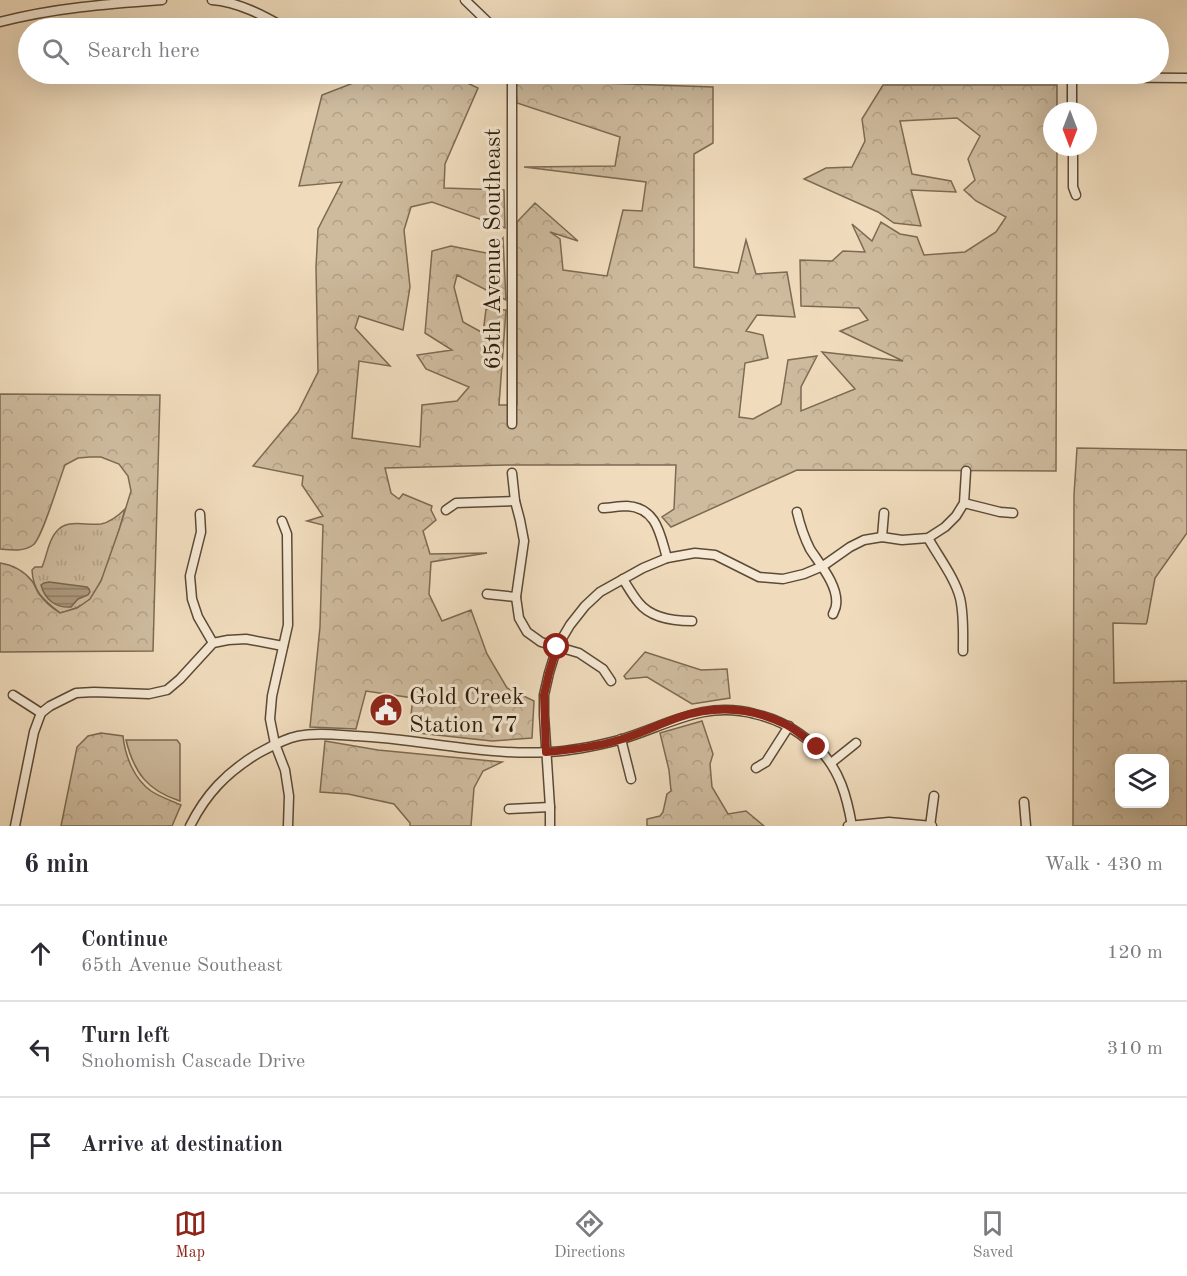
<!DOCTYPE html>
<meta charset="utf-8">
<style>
:root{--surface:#fff;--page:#f2f2f3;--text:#2b2b33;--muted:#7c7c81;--line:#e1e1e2;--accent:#8f2418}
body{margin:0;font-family:"Old Standard TT",serif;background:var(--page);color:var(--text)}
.controls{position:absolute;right:18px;bottom:18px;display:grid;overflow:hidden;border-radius:12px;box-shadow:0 6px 24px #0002}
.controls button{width:54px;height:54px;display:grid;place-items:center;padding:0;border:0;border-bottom:2px solid var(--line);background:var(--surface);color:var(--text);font:30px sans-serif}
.compass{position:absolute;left:1043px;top:102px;width:54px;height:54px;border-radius:50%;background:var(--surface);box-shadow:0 6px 24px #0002;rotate:180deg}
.stop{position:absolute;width:18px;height:18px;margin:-14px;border:4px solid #8f2418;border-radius:50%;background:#fff}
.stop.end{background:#8f2418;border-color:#fff;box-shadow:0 2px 6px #0008}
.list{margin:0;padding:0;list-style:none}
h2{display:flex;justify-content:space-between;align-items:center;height:78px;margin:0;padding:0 24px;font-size:26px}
h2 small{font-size:20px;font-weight:400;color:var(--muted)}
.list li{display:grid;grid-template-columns:39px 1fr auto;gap:18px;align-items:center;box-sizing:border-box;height:96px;padding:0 24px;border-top:2px solid var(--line)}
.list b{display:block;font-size:22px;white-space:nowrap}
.list p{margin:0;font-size:20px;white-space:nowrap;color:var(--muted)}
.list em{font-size:20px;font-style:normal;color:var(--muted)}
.icon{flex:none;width:33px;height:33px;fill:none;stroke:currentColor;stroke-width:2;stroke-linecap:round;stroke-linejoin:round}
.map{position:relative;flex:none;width:1187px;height:826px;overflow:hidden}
.search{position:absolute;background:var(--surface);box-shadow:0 6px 24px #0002;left:18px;right:18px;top:18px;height:66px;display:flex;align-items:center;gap:15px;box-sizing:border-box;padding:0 21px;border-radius:33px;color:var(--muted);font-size:22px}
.sheet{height:366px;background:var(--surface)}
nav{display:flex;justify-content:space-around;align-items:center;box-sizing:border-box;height:84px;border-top:2px solid var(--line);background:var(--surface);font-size:16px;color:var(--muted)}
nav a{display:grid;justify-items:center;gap:3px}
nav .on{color:var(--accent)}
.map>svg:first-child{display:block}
</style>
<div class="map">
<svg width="1187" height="826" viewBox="0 0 1187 826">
<defs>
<pattern id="grass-tufts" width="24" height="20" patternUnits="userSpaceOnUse" patternTransform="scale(1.5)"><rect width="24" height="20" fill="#cebb9e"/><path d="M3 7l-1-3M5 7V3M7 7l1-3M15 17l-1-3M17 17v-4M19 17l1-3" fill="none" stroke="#b1a087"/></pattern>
<pattern id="forest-crowns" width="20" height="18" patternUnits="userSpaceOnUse" patternTransform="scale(1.5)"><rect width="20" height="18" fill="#cebb9e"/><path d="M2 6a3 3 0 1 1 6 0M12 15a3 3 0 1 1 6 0" fill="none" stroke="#b1a087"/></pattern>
<pattern id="water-rules" width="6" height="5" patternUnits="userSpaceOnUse" patternTransform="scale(1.5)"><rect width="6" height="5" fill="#ad9a7f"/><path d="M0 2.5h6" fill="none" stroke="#8d7d66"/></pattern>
</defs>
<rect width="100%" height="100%" fill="#f0dcbd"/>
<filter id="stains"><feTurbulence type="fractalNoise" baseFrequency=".00333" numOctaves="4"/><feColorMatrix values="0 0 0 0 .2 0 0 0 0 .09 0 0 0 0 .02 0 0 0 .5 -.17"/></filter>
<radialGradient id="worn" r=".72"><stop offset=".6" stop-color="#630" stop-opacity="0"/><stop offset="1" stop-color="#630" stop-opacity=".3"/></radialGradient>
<path fill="url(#grass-tufts)" stroke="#7c6a53" stroke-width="1.5" d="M 125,509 C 119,532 105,582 90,599 C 82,607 71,610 60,613 C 44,600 33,592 32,570 L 35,567 L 42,567 C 47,556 48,541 56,532 C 67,518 86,526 101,524 C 111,522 118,516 125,509 Z"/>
<g fill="url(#forest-crowns)" stroke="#7c6a53" stroke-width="1.5" fill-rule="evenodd">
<polygon points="459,79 478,88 445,164 444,188 504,190 505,228 432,202 411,207 404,230 410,287 403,330 359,316 355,328 390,366 359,361 352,438 420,447 422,405 457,401 469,387 426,369 417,355 452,350 425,333 432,251 451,246 491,254 503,238 506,300 457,275 454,287 463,322 483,333 486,309 506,310 499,405 517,405 517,222 535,203 578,241 550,232 560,239 563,270 607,276 623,210 642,211 646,182 524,167 615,166 620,137 517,103 515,80 713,87 713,143 694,154 694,267 738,273 746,240 756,274 787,272 795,317 757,315 746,331 763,335 768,358 745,363 739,417 753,419 781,404 788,360 817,356 801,387 801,411 855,389 822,352 903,361 840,331 868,320 859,308 801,306 800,260 832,261 843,251 865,252 852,224 872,241 881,222 900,234 917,237 924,255 965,252 996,232 1006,217 976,201 964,190 975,180 968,159 980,136 957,118 900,121 912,174 951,181 956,192 911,190 921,226 894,223 878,212 804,179 826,168 852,167 865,141 862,119 883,85 1057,85 1057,111 1052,111 1052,147 1057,147 1056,471 797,470 671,527 662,517 674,509 676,465 506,465 385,468 391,493 399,499 403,494 432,506 431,510 436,520 423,531 430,554 487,553 431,562 429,594 442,621 471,610 487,654 507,688 534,701 532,738 492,741 409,732 413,698 366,691 356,729 310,727 320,627 323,525 307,521 323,516 302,485 303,476 253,466 298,412 318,372 316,267 318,229 342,182 299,186 322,95 361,80"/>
<path d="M 0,394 L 160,395 L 153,651 L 0,652 L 0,563 C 13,565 24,571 32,581 C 35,585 36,590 39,594 C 45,602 52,608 60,613 L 77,608 L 90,599 L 101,581 L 120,527 L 131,491 L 128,476 L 119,464 L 101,457 L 90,457 L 78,458 L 65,465 C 59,480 42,539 33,545 C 24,552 10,550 0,549 Z"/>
<path d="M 1077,448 L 1187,450 L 1187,533 L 1155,578 L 1147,622 L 1146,624 L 1113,623 L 1114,683 L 1187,681 L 1187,826 L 1073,826 L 1074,495 ZM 1120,758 L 1164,758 L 1164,804 L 1120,804 Z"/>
<polygon points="645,652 701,670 727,669 730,698 692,704 647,677 626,679 624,676"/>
<polygon points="702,721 713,754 710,764 712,787 728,814 746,811 764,826 647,826 647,819 660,816 663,812 667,794 671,791 669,770 660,733"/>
<path d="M 101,733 L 123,736 C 125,756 134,779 151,791 C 160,797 172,801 181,805 L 172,826 L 61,826 L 77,747 L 88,736 Z"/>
<polygon points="325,741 378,750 502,762 483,771 474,788 471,826 410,826 410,823 394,804 348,794 320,792"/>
</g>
<path fill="#cebb9e" stroke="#7c6a53" stroke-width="1.5" d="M 126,740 L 177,740 L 180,744 L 180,801 C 148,791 134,773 126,740 Z"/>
<path fill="url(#water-rules)" stroke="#79674f" stroke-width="1.5" d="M 49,582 L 87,587 L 89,589 L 90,592 L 88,595 L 78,599 L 71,607 C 56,608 45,600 41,585 L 44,583 Z"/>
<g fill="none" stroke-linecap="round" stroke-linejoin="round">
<defs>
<g id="minor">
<path d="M 212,0 C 238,2 263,15 285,28"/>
<polyline points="465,0 494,28"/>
<path d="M 0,22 C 53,8 107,4 162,0"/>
<polyline points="376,74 512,76 797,75 1187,78"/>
<polyline points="512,74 512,424"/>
<polyline points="1072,78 1072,111"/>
<polyline points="1073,147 1073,187 1076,195"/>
<polyline points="512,473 515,501 520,520 524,541 516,597 519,618 527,632 541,642 579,653 603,669 611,681"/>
<polyline points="964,503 1000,512 1013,513"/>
<path d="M 603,508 C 610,508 619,506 627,506 C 657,508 660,534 667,558"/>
<polyline points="446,510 456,503 515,501"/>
<path d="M 797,512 C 800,525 804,537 810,549 C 819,563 839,586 836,605 C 836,608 834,611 833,614"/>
<polyline points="200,514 201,532 190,576 192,599 198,617 213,643"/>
<polyline points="282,521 287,534 288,625 272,696 270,719 275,744 285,770 289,796 288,826"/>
<polyline points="882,537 884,513"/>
<path d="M 928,538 C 938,556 955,578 960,598 C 964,615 963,633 963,651"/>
<path d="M 623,579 C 628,587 633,596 639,603 C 651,618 675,621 692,621"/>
<polyline points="487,594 516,597"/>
<polyline points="13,695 41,713"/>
<polyline points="621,739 631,779"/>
<polyline points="831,763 856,743"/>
<polyline points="756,768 766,762 789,726"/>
<polyline points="1024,802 1026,826"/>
<polyline points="509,809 550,807"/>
<polyline points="15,826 34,732 41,713 50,706 76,693 94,692 149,694 167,690 180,679 213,643 228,640 246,639 283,646"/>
<path d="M 190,826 C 206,794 226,773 257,754 C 270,747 283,739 298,736 C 317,732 338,735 357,736 C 421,739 484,756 548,752 C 572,751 596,746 619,740 C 667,726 703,700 755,714 C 772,718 786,724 800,734 C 806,739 813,743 818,748 C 840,770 847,797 852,826"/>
<polyline points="550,826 550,807 544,715 544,695 549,673 557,647 570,625 585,606 600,592 643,568 667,558 695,553 715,555 759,577 783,579 804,574 823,566 850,547 864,540 882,537 902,540 928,538 945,527 956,516 964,503 966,471"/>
<polyline points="848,826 889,822 932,826"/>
<polyline points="930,826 934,796"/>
</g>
</defs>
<use href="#minor" stroke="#5c4a35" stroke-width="11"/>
<use href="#minor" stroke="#f5e8d4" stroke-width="8"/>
</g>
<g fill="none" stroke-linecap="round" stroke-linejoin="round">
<path stroke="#8f2418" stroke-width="8" d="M 557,647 L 549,673 L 544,695 L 546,752 C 571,750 595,747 619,740 C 640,734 659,724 680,717 C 716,705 753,708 787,725 C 798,731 807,740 817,747"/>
</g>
<defs>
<symbol id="civic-disc" viewBox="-11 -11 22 22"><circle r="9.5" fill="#8f2418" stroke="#f5e8d4"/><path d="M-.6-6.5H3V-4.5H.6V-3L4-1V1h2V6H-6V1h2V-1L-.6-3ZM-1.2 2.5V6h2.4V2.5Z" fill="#fff"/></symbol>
</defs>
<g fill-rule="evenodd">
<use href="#civic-disc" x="367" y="691" width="38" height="38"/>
</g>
<g text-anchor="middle" stroke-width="6" stroke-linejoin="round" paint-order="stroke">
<g font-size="24" fill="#2a1a08" stroke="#f5e8d4">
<text transform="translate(492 249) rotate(-90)" y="8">65th Avenue Southeast</text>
</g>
<g font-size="24" fill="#2a1a08" stroke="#f5e8d4" text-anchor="start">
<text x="409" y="704">Gold Creek<tspan x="409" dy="28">Station 77</tspan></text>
</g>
</g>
<rect width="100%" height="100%" filter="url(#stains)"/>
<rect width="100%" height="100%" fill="url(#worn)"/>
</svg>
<div class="controls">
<button><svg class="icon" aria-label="layers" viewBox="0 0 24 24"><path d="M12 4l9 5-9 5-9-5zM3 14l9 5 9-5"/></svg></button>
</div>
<svg class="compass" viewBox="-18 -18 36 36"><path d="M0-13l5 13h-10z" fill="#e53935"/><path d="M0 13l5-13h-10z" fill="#7c7c81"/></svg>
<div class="stop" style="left:557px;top:647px"></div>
<div class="stop end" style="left:817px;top:747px"></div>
<div class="search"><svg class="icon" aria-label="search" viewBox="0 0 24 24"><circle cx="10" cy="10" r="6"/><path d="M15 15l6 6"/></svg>Search here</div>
</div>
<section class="sheet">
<h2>6 min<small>Walk · 430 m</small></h2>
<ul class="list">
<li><svg class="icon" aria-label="ahead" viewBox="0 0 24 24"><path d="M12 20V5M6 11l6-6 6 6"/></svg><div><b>Continue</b><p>65th Avenue Southeast</p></div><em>120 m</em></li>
<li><svg class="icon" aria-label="left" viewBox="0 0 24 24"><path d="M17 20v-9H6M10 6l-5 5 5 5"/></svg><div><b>Turn left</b><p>Snohomish Cascade Drive</p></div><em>310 m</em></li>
<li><svg class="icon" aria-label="arrive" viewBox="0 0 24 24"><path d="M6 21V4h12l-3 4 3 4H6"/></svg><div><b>Arrive at destination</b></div></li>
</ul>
</section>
<nav>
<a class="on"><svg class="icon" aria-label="map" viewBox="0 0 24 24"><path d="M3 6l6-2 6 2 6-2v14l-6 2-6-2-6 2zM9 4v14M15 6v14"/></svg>Map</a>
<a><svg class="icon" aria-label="directions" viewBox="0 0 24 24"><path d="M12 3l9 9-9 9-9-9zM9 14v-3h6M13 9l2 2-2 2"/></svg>Directions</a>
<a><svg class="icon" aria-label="saved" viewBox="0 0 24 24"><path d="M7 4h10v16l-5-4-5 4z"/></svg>Saved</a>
</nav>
